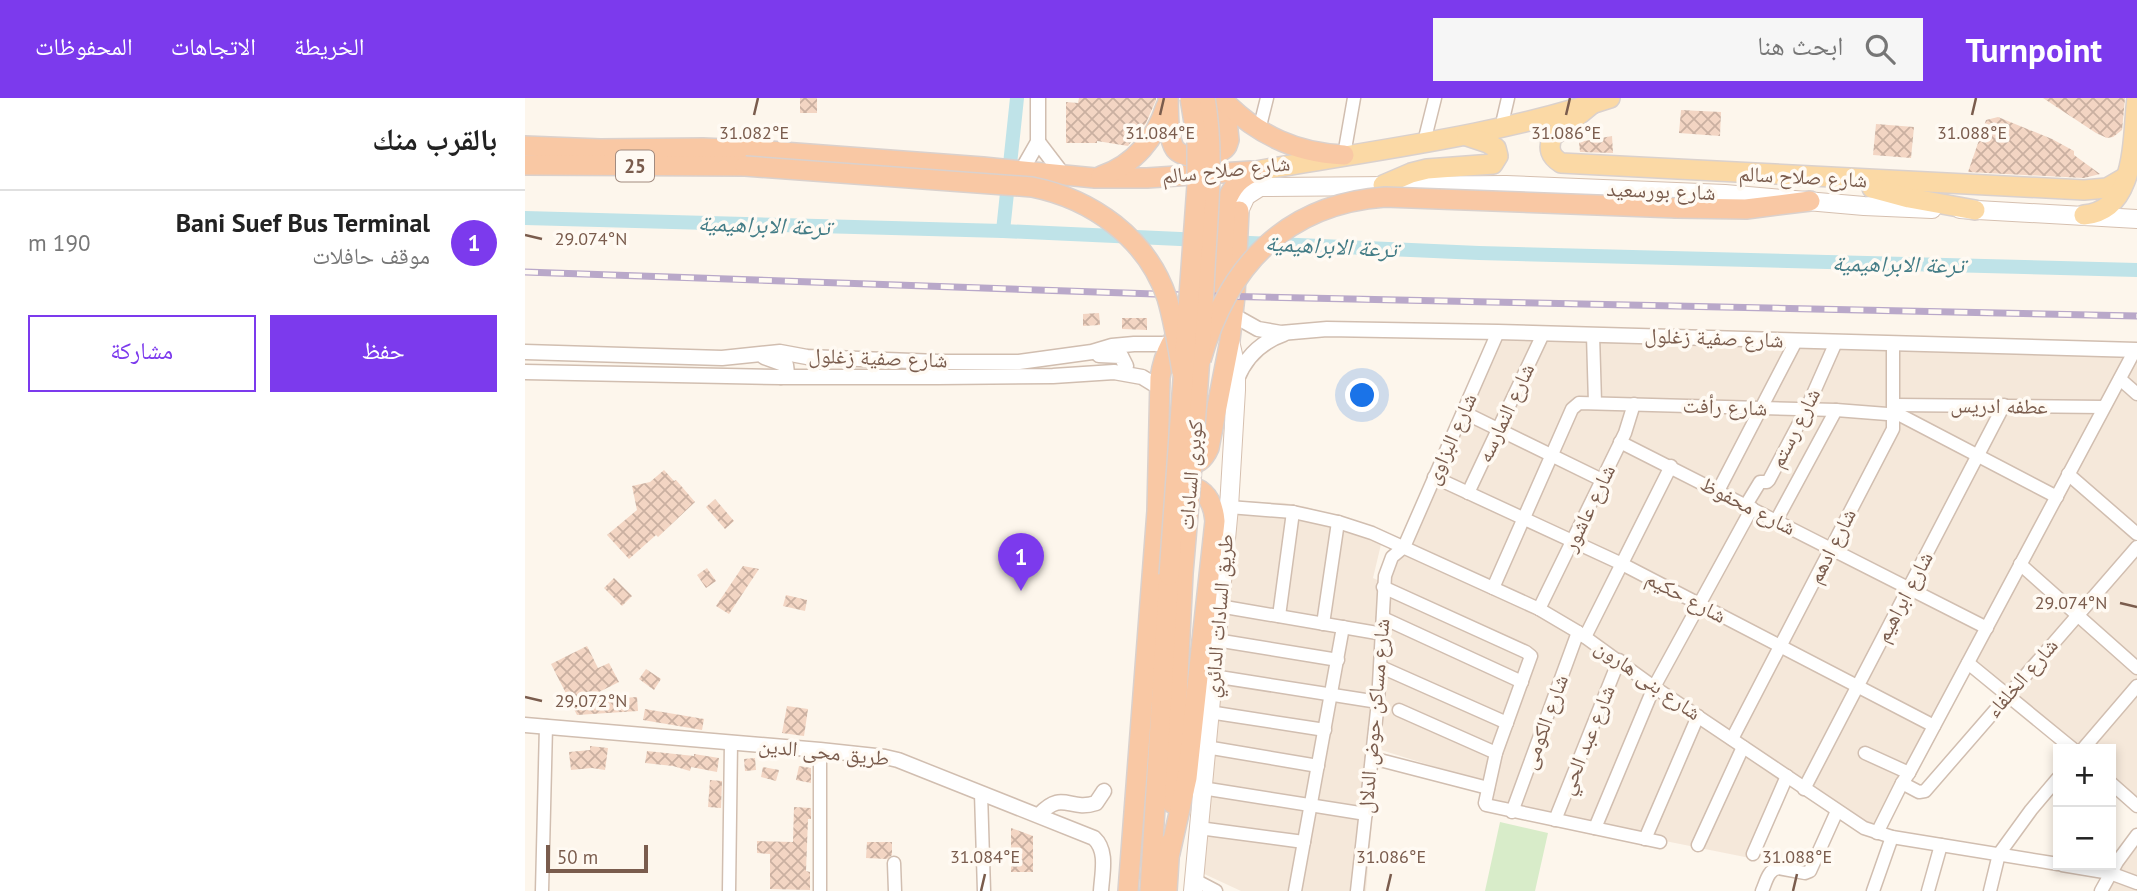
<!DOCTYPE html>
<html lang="ar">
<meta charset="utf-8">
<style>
:root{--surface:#fff;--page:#f6f6f6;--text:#222;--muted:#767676;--line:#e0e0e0;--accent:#7c3aed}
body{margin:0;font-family:"PT Sans","Noto Naskh Arabic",sans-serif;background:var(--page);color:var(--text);direction:rtl}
.controls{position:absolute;right:21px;bottom:21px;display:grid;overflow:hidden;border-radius:0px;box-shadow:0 4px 10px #0003}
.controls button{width:63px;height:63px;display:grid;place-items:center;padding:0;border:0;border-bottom:2px solid var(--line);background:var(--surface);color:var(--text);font:35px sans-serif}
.scale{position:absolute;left:21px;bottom:18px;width:102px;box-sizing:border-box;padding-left:7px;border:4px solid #7a5c4d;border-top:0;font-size:19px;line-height:24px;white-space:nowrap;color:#7a5c4d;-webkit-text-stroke:5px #fffaf3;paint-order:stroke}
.you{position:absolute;left:838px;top:298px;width:24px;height:24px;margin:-18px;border:5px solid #fff;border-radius:50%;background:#1a73e8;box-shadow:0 0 0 10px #1a73e833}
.badge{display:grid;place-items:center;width:46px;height:46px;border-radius:50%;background:var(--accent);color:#fff;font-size:23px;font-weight:700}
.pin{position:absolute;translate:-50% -58px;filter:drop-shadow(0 2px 4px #0008)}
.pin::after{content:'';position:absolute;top:37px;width:24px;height:21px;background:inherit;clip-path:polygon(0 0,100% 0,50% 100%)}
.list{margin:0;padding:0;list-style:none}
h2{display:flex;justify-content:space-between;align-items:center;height:91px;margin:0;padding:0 28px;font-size:30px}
h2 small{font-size:23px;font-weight:400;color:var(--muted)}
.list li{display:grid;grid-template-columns:46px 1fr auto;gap:21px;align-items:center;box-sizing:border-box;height:105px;padding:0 28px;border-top:2px solid var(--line)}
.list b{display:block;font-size:26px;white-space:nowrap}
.list p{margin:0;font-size:23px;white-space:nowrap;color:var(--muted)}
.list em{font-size:23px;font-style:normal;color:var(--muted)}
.actions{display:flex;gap:14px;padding:21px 28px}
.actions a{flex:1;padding:16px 0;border:2px solid var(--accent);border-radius:0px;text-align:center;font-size:24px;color:var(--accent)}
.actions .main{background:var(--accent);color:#fff}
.icon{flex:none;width:38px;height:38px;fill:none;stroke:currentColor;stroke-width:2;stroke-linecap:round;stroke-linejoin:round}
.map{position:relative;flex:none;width:1612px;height:793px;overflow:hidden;direction:ltr}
header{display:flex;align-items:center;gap:42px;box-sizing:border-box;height:98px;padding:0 35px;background:var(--accent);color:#fff}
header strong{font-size:33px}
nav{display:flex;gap:38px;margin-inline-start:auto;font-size:24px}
.search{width:490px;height:63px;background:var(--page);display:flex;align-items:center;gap:18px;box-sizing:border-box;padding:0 24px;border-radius:0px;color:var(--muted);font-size:26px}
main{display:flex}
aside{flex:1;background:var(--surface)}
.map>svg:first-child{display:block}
</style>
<header>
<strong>Turnpoint</strong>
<div class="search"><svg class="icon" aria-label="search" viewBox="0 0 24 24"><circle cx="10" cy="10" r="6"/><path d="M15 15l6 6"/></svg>ابحث هنا</div>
<nav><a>الخريطة</a><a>الاتجاهات</a><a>المحفوظات</a></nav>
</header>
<main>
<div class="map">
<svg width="1612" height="793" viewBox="0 0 1612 793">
<defs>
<pattern id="building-cross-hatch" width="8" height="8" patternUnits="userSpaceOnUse" patternTransform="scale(1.75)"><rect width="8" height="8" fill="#f3d5c3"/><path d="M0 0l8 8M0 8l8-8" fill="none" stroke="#cab0a1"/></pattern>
</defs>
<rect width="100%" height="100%" fill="#fdf6ec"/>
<g fill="#f5e8da">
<polygon points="974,234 1608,253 1352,734 1039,523 880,448"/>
<polygon points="1612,254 1612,708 1586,685 1586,651 1546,651 1444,565"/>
<polygon points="718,403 760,405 782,409 826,423 858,438 848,480 859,485 879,450 1014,513 1261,678 1225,760 965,708 965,686 853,651 841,793 716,793 675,774 712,414 714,407"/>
<polygon points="1612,739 1612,793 1578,793"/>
</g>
<polygon fill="#d8ecc9" points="975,724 1023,735 1010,793 960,793"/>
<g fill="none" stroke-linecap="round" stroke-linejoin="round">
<g stroke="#bfe3e8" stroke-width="14">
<polyline points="0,120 478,133 677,142"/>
<polyline points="478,133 492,0"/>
<polyline points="704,144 954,155 1612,172"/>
</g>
</g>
<g fill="url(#building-cross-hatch)">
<rect x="275" y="0" width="17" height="15"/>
<polygon points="554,0 631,0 631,2 621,25 603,48 572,43 572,45 541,45 541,4 553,5"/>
<polygon points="1518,0 1600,0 1597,32 1588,39 1582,40 1571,35"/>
<polygon points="1156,12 1196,14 1195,38 1154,35"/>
<polygon points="1473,19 1527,41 1549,53 1549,57 1575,76 1559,80 1443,74 1461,22"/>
<polygon points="1351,26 1389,29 1386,60 1348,57"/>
<polygon points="1087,38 1088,55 1055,54 1054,44"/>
<polygon points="574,215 575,227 558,228 558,216"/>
<polygon points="597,220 622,220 622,232 597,231"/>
<polygon points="139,372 149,383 151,382 170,404 133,439 131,437 104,461 82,437 112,412 107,388 125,384"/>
<polygon points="190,401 209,423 200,431 181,409"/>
<polygon points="218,468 234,471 204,516 191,508"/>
<polygon points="182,470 191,483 181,490 172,477"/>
<polygon points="89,480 107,498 97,508 79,490"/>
<polygon points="261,497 282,502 280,513 258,508"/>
<polygon points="62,548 73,570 84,565 94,584 56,603 112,599 113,613 52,617 26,566"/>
<polygon points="121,571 136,581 129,592 114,581"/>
<polygon points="262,608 283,611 279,638 257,635"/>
<polygon points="120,611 179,621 177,632 118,622"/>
<polygon points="65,648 83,650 80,672 67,670 46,672 44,654 65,652"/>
<polygon points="122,653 169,658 169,656 194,660 192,674 166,669 165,673 148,668 120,665"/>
<polygon points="230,660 231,672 220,673 219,661"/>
<polygon points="274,668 286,670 286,685 271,682"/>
<polygon points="238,669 254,672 251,683 236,679"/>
<polygon points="185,682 197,683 196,710 183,709"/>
<polygon points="269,709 286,710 286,721 283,721 281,773 285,774 285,792 245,791 245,756 232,755 232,743 268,744"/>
<polygon points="486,730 508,738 508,774 486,774"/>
<polygon points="342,744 367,744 367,757 362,761 341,760"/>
</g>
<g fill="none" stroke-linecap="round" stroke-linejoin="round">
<defs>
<g id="minor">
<polyline points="976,30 983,0"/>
<polyline points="734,32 742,0"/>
<polyline points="899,44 910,0"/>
<polyline points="819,57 829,0"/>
<polyline points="1068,237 1070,305"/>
<polyline points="1595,281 1612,296"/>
<polyline points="1369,307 1579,309"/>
<polyline points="938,314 1077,382"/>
<polyline points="1095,344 1462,530"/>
<polyline points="1543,376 1612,436"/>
<polyline points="909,379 1097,466 1409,628"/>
<polyline points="1193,393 1271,243"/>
<polyline points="943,395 1018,236"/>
<polyline points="1221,407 1235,384 1242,384 1244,382 1281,312 1311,244"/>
<polyline points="704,409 768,414 813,424 847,435 1014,511 1053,534 1129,589 1339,730 1367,739 1533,766"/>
<polyline points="1251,423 1311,312"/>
<polyline points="1495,466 1612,570"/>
<polyline points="858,489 1001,554 1006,558 971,655 960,705 961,707 1135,744"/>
<polyline points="968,490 1047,311 1054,305 1311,312 1375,317 1532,399"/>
<polyline points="694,508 858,536"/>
<polyline points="1014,511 1100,335 1109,306"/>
<polyline points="754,518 768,414"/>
<polyline points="858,520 997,584"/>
<polyline points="798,526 813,424"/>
<polyline points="1060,539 1146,368"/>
<polyline points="691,542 813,562"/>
<polyline points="1443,565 1548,651"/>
<polyline points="856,569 982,625"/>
<polyline points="688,578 853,604"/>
<polyline points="874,612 971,655"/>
<polyline points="684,614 800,632"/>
<polyline points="1207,641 1368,331 1368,245"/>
<polyline points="681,649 793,668"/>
<polyline points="1558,651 1612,588"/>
<polyline points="295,652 295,793"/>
<polyline points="1340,655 1384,675"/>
<polyline points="847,660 963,690"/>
<polyline points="1377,685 1394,694 1400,693 1612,449"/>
<polyline points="1586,685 1612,708"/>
<polyline points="677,690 841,716"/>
<polyline points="1279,691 1479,307"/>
<polyline points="456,695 459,793"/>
<polyline points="987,714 1053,534"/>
<polyline points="1030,722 1094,562"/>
<polyline points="674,730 779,744"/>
<polyline points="1070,730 1129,589 1227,410"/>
<polyline points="1352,735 1377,685 1384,675 1610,252"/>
<polyline points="1120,741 1173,618"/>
<polyline points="1173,747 1218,649"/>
<polyline points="1228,756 1262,678"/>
<polyline points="369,765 370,793"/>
<polyline points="1537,767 1585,775 1612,785"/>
<polyline points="670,782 691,793"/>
<polyline points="17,793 21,628"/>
<polyline points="204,793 206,644"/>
<polyline points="770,793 818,529"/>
<polyline points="832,793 853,604 860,478 867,459 879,449 973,234"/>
<path d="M 1237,793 C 1241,784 1243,772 1253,770 L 1280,775 L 1285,773 L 1312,713"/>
<polyline points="1348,793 1367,739"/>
<polyline points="1403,793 1416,747"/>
<polyline points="1465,793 1474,756 1506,712 1533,680"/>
<polyline points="1576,793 1592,764 1612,737"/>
</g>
<g id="tertiary">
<polyline points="513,44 539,78"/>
<polyline points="497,72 513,44 513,0"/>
<polyline points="708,217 733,231 756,235 802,231 973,234 1612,252"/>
<polyline points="0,254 197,260 255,254 282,259 414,264 494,264 567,254 587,248 609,246 651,246"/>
<polyline points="574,257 596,258 601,268 598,274"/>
<polyline points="239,259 261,267 262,275 256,279"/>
<polyline points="0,274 256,279 412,279 528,278 589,274 617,279 635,290"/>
<path d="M 712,281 C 721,258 736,244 759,236"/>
<path d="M 0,627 L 295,652 L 360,659 L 373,662 L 569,740 C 583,753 577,775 576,793"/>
<path d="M 514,717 C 538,691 544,714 571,705 L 579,693"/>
</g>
<g id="secondary">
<polyline points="1435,111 1612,121"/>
<polyline points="714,113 721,98 735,89 981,87 1200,96 1339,108 1407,111"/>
<polyline points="668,793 704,409 711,292 711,270 705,243"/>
</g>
<g id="primary">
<path d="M 1067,6 L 1027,39 C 1023,51 1025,58 1036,65 L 1559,92 L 1582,90 L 1601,79"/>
<path d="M 731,73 C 849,52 971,38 1085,0"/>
<polyline points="858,87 886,75 902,71 968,66 973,58 971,50 963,45 942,38"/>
<polyline points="1347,90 1384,100 1450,112"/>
<path d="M 1559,117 C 1612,112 1607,41 1612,0"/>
</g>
<g id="trunk">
<path d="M 643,0 C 644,14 642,39 650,51 C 659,62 688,60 698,52 C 703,49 702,47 704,42 L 700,4"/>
<path d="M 699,0 L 700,4 C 734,38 772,55 819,57"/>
<polyline points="0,48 75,51 178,50 244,53 458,69 570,80 622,80 726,73"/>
<polyline points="0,67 220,68"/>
<path d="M 576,78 C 609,67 631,40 641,8"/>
<polyline points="1152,110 1221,111 1285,103"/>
<path d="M 653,366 C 668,369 678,364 684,350 L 705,242 L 710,198 L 714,113"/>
<polyline points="647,705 658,475"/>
<path d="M 645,755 L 662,680 L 690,423 C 688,400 675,382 650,391"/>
<path d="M 603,793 L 632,413 L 635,280 C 639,254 648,237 667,220 C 675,212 684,206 689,196 C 701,168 698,134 701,104 C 707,89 715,79 731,73"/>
<polyline points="625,793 644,477"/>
<polyline points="642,793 645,745"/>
</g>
</defs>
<use href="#minor" stroke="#d1beb0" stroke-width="15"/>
<use href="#tertiary" stroke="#d1beb0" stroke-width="17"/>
<use href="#secondary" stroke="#d6c0b0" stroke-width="20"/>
<use href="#primary" stroke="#dad1cd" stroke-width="22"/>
<use href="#trunk" stroke="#dad1cd" stroke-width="22"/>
<use href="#minor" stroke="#fff" stroke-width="12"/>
<use href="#tertiary" stroke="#fff" stroke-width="14"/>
<use href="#secondary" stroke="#fff" stroke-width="18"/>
<use href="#primary" stroke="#fbd9a5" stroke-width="19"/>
<use href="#trunk" stroke="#f9c8a4" stroke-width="19"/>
<defs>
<polyline id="rail" points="0,174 688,198 1612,218"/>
</defs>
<use href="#rail" stroke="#b9a8c9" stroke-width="7"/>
<use href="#rail" stroke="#fffaf3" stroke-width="4.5" stroke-dasharray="13" stroke-linecap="butt"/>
<defs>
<g id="trunk-bridge">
<path d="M 220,68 L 507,89 C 567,101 622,140 642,200 C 649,224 653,249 657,274"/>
<path d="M 676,262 C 702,169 760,106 860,99 L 1152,110"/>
<path d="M 658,475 C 667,373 675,272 680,171 C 683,113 690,57 680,0"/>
<polyline points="644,477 672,87 672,43 665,0"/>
</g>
</defs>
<use href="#trunk-bridge" stroke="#dad1cd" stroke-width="22" stroke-linecap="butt"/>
<use href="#trunk-bridge" stroke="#f9c8a4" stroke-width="19"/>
</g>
<path fill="none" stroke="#7a5c4d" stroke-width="2.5" d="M 229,17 L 233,0M 635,17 L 639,0M 1041,17 L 1045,0M 1447,17 L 1451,0M 0,137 L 17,141M 1595,505 L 1612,509M 0,599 L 17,603M 456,793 L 460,776M 862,793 L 866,776M 1268,793 L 1272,776"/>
<g text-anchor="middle" stroke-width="7" stroke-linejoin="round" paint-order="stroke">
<rect fill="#fffaf3" stroke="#a28b7f" stroke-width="2" x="91" y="52.5" width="38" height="31" rx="5"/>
<g font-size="19" font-weight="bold" fill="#7a5c4d">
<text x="110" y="75">25</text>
</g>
<g font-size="21" fill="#7a5c4d" stroke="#fffaf3">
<text transform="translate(701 72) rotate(-6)" y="7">شارع صلاح سالم</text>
<text transform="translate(1278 79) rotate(3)" y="7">شارع صلاح سالم</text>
<text transform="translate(1136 93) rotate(2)" y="7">شارع بورسعيد</text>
<text transform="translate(1189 240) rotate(2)" y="7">شارع صفية زغلول</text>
<text transform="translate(353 260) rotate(2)" y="7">شارع صفية زغلول</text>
<text transform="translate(1474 308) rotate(1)" y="7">عطفه ادريس</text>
<text transform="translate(1200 309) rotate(2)" y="7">شارع رأفت</text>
<text transform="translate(981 315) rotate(-65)" y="7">شارع النمارسه</text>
<text transform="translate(1270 330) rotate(-63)" y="7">شارع رستم</text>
<text transform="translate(926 341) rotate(-66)" y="7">شارع البزاوى</text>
<text transform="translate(666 377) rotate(-85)" y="7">كوبرى السادات</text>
<text transform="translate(1223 408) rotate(27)" y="7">شارع محفوظ</text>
<text transform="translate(1064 410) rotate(-64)" y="7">شارع عاشور</text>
<text transform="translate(1307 448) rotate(-63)" y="7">شارع ادهم</text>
<text transform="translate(1161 499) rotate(28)" y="7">شارع حكيم</text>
<text transform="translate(1379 499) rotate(-62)" y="7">شارع ابراهيم</text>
<text transform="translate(694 518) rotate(-85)" y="7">طريق السادات الدائري</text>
<text transform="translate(1497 580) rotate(-49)" y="7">شارع الخلفاء</text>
<text transform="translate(1123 582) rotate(35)" y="7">شارع بنى هارون</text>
<text transform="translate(849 618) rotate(-85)" y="7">شارع مساكن حوض الدلال</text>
<text transform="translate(1020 624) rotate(-70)" y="7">شارع الكومى</text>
<text transform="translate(1062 642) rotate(-68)" y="7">شارع عبد الحي</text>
<text transform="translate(299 654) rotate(6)" y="7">طريق محى الدين</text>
</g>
<g font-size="23" font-style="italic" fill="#437c86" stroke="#fffaf3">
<text transform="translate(239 127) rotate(2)" y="8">ترعة الابراهيمية</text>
<text transform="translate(806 148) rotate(3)" y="8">ترعة الابراهيمية</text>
<text transform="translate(1373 166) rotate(1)" y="8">ترعة الابراهيمية</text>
</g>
</g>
<g font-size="18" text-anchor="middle" fill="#7a5c4d" stroke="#fffaf3" stroke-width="7" stroke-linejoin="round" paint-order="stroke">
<text x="229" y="41">31.082°E</text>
<text x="635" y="41">31.084°E</text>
<text x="1041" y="41">31.086°E</text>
<text x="1447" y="41">31.088°E</text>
<text x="66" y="147">29.074°N</text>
<text x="1546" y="511">29.074°N</text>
<text x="66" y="609">29.072°N</text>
<text x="460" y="765">31.084°E</text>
<text x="866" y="765">31.086°E</text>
<text x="1272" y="765">31.088°E</text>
</g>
</svg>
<div class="controls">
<button>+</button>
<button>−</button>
</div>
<div class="scale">50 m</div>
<div class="you"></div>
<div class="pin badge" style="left:496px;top:493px">1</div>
</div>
<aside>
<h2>بالقرب منك<small></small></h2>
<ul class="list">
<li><span class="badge">1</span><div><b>Bani Suef Bus Terminal</b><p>موقف حافلات</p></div><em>190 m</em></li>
</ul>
<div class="actions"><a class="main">حفظ</a><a>مشاركة</a></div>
</aside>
</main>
